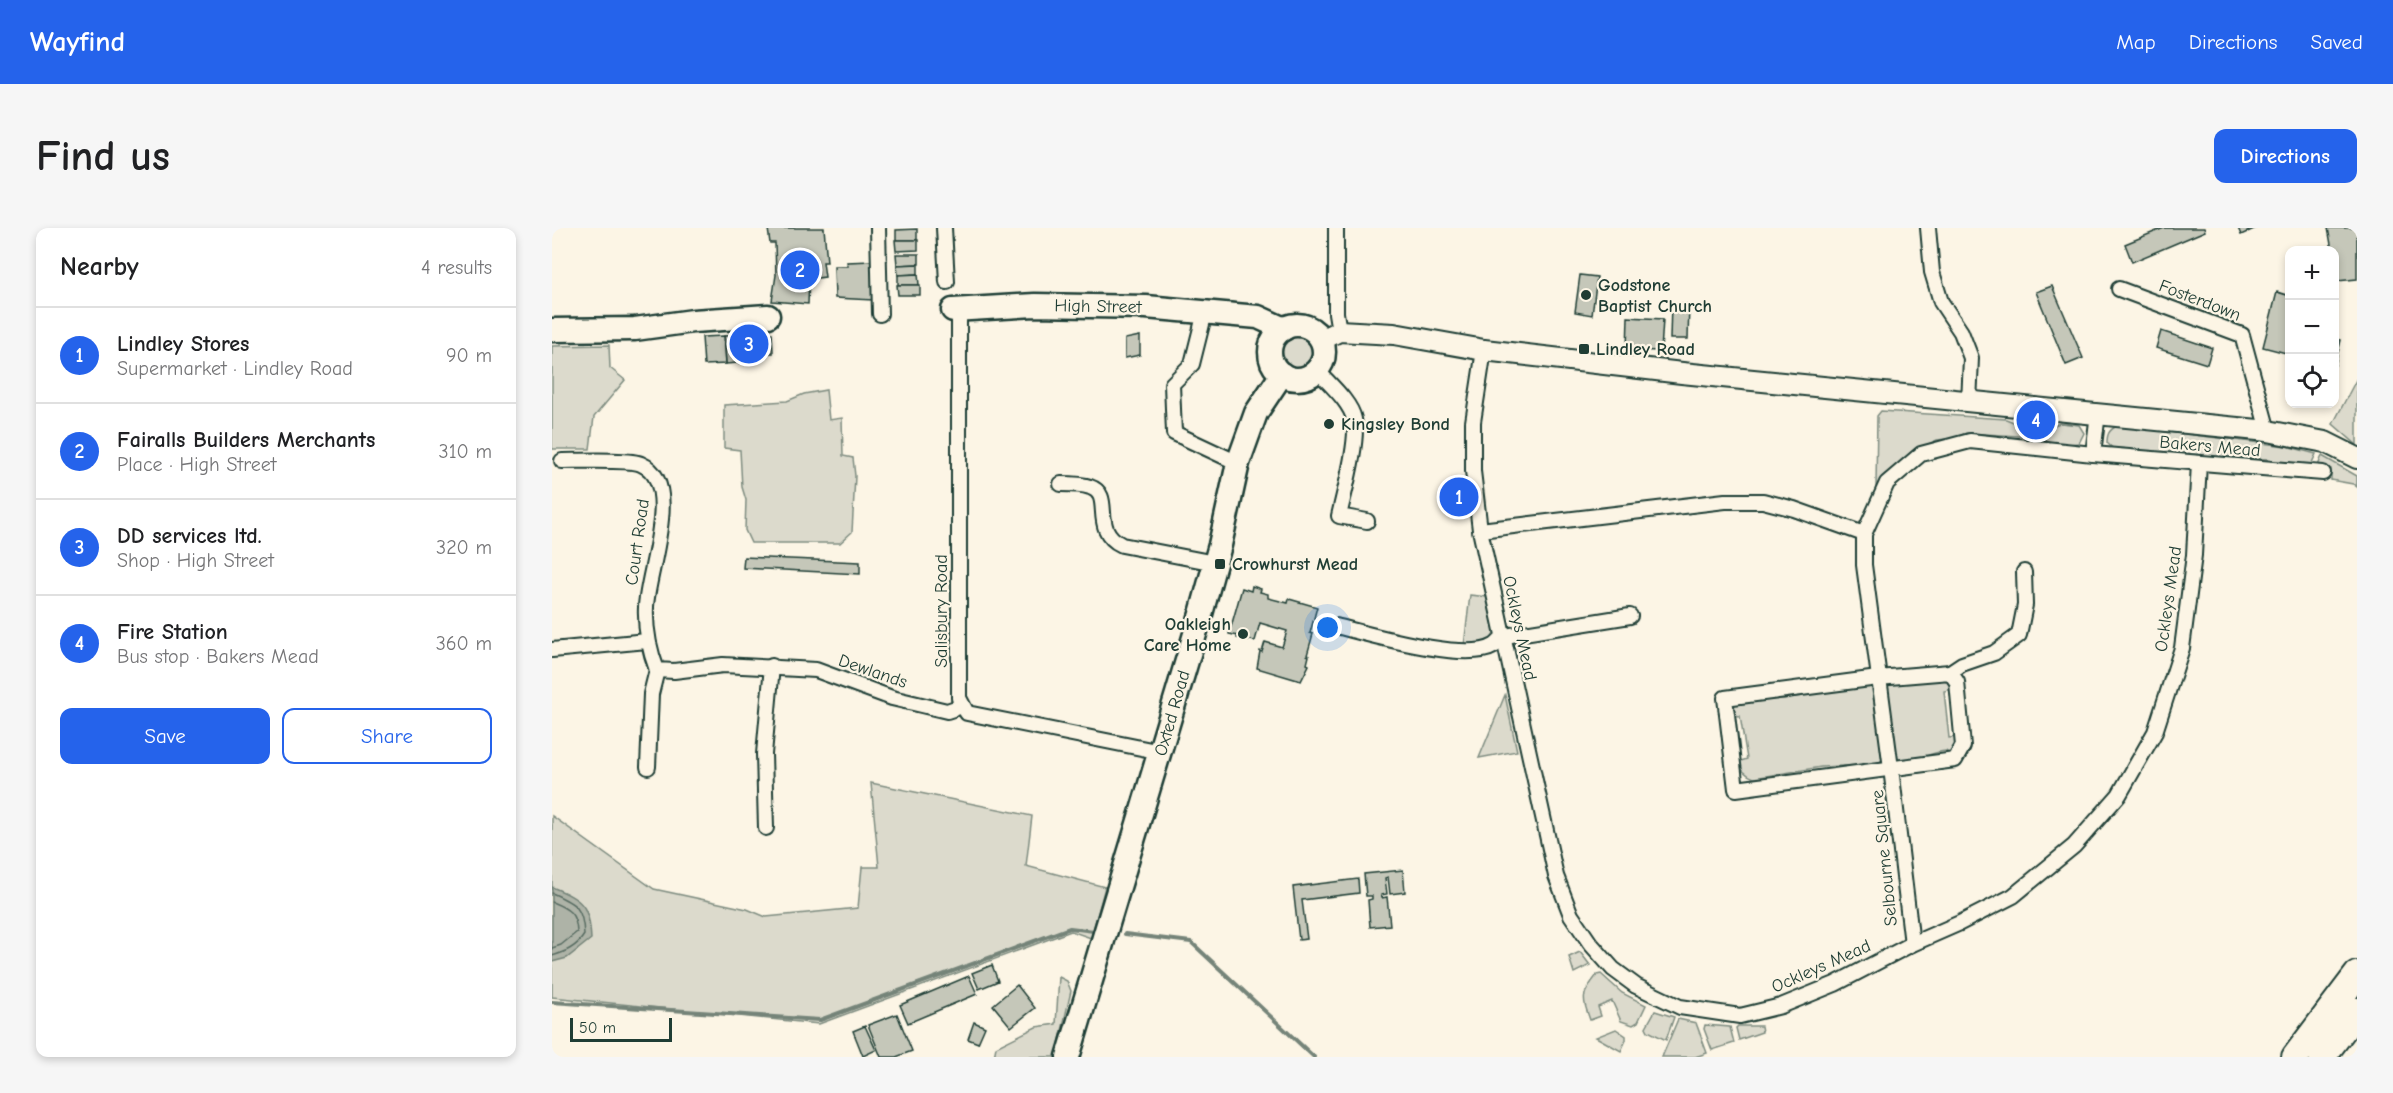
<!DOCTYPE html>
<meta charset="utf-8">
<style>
:root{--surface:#fff;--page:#f6f6f6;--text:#202124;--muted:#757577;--line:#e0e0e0;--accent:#2563eb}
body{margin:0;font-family:"Comic Neue",sans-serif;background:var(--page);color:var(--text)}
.controls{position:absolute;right:18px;top:18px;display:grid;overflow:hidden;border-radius:12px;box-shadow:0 3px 9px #0003}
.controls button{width:54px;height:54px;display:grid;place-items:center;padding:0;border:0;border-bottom:2px solid var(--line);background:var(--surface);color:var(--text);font:30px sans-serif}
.scale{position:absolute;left:18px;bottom:15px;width:102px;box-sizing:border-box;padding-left:6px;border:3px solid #1f3d34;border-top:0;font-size:16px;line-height:21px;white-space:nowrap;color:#1f3d34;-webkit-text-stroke:4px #fcf5e5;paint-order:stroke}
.you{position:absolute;left:776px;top:400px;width:21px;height:21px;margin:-15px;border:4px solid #fff;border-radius:50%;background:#1a73e8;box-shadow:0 0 0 9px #1a73e833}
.badge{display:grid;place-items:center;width:39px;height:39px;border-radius:50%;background:var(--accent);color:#fff;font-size:20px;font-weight:700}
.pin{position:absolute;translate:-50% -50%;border:3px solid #fff;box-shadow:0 2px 6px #0006}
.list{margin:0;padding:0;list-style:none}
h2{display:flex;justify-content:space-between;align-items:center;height:78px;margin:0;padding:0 24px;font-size:26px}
h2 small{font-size:20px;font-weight:400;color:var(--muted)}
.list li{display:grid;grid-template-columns:39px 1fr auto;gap:18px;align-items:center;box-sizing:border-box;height:96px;padding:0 24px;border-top:2px solid var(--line)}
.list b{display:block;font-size:22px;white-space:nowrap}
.list p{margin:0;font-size:20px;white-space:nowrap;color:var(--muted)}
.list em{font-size:20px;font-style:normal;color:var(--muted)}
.actions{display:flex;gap:12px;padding:18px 24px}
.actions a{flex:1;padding:14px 0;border:2px solid var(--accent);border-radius:12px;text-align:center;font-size:21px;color:var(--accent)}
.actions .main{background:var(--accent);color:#fff}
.icon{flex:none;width:33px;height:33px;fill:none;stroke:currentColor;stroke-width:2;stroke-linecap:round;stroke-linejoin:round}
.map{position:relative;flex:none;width:1805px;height:829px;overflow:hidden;border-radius:12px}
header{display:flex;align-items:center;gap:36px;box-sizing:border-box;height:84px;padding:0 30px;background:var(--accent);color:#fff}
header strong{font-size:28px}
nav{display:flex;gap:33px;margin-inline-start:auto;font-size:21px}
.intro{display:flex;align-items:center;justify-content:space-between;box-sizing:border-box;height:144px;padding:0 36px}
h1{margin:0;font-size:42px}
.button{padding:15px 27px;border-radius:12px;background:var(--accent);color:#fff;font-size:21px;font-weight:700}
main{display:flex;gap:36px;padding:0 36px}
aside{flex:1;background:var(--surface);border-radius:12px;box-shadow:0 3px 9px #0003}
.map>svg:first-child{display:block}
</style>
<header>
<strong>Wayfind</strong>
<nav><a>Map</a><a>Directions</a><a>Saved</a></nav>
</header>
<div class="intro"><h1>Find us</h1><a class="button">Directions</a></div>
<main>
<aside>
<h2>Nearby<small>4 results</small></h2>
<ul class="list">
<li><span class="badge">1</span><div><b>Lindley Stores</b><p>Supermarket · Lindley Road</p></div><em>90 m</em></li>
<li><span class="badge">2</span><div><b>Fairalls Builders Merchants</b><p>Place · High Street</p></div><em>310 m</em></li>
<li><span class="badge">3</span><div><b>DD services ltd.</b><p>Shop · High Street</p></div><em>320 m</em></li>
<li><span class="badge">4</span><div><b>Fire Station</b><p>Bus stop · Bakers Mead</p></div><em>360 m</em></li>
</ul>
<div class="actions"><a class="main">Save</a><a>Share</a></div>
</aside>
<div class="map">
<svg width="1805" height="829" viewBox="0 0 1805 829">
<rect width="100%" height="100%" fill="#fcf5e5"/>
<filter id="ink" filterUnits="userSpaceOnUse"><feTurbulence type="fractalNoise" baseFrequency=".0167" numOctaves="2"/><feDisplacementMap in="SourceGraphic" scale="12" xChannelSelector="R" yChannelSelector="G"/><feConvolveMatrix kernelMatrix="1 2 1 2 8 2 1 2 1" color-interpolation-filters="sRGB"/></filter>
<g filter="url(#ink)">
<g fill="#dcdacc" stroke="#7e8c80" stroke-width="1.5">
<circle cx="745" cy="124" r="19"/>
<polygon points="57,117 58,140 73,152 42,189 38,221 0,221 0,118"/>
<polygon points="1805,150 1805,217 1781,196"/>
<polygon points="274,162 277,192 290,190 291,228 301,230 303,248 300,304 288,315 199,315 193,302 194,272 190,259 188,222 172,220 172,177 235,173 252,166"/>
<polygon points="1329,183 1454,191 1479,201 1494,200 1508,195 1527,197 1532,205 1527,215 1506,217 1486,209 1414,205 1403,210 1385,212 1366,221 1333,249 1324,261 1325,188"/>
<path d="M 1565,198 L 1734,218 L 1764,226 L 1758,239 L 1717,236 L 1715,231 L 1678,229 L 1674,232 L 1564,223 L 1555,215 C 1555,206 1557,202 1565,198 Z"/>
<polygon points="1770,228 1805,248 1805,259 1801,256 1779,252 1779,241 1765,240"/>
<path d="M 918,367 L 936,369 C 939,380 949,407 936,414 C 929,417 919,417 912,418 Z"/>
<path d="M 1386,450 L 1396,451 L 1401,461 L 1392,463 L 1397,510 L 1405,509 L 1403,523 L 1396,525 L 1394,523 C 1375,524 1362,537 1342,531 L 1333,458 L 1336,454 Z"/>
<path d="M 1318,458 L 1324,463 L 1333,528 L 1328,534 L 1311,537 L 1269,539 L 1202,550 C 1194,547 1189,543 1186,534 L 1195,531 L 1188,488 L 1179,487 L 1180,478 L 1183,473 L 1232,471 L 1281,462 Z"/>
<polygon points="953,467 965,523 927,530"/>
<polygon points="319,555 480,588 474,638 553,659 539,710 519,703 267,796 0,769 0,588 102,661 195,681 214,689 306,680 310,639 327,639"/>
<polygon points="1028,724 1038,737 1022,745 1017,729"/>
<path d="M 1049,746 L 1070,765 L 1094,777 L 1086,794 L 1081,797 L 1069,793 L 1060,773 L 1046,779 L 1049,788 L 1038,792 C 1030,769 1029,767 1045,747 Z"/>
<polygon points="507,749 515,753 519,763 504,829 442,829 444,819 484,799 504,796"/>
<polygon points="1103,783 1122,789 1114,812 1096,803 1094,799"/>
<polygon points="1126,791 1144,795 1155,825 1143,829 1110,829"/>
<polygon points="1153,797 1178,799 1182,815 1160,822 1152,801"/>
<polygon points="1186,798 1209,798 1210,804 1187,812 1184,800"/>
<polygon points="1064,801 1074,808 1074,812 1069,823 1044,809"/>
</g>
<path fill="#aeb3a7" stroke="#758479" stroke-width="1.5" d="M 0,659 C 31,672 37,677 39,711 L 15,730 L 0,734 Z"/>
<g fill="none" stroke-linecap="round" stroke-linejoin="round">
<g stroke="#586c62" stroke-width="1.5">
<path d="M 0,665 C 25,676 31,680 32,707 C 25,719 13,724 0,728"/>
<path d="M 0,674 C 17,681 24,685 25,704 L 9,717 L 0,720"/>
</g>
<g stroke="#758479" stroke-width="4">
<polyline points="573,706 639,714 762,829"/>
<polyline points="0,774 268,792 518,700 542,703"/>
</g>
</g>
<g fill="#c5c7b9" stroke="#1f3d34" stroke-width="1.5">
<polygon points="219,0 272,0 275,34 271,34 273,49 257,51 256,76 220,73 224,47 223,15 218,15 216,1"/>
<polygon points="1612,0 1652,0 1653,3 1580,34 1573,16"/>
<polygon points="1686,0 1704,0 1689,7"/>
<polygon points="1776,0 1805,0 1805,51 1785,53 1782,22 1780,22"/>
<polygon points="365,1 365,12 344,12 344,2"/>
<polygon points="343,12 366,12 366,22 344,23"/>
<polygon points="344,26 367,26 367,36 345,37"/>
<polygon points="320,33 321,72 283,70 282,38 296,38 295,34"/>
<polygon points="366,36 366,46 346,47 345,37"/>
<polygon points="366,46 367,57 346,57 346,47"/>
<polygon points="1028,47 1045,49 1040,87 1023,84"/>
<polygon points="345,57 368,57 368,67 346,67"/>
<polygon points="1500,58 1531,130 1514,137 1484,64"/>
<polygon points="1725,64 1738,68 1738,126 1711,119"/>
<polygon points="1119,76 1137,76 1136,111 1118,111"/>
<polygon points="1076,89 1111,91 1109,123 1075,122"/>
<polygon points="1609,103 1660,120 1655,136 1604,120"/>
<polygon points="220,105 221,125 198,126 198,134 174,136 172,108"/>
<polygon points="172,108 174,136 152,137 150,109"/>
<polygon points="588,108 588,127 573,130 573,111"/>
<polygon points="1782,110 1789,112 1783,137 1782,137"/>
<polygon points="192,329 308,334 308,346 191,340"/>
<polygon points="700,358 709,361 708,364 716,366 716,370 736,375 737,371 765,379 758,405 761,406 755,427 757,428 755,436 757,437 749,453 705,440 708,423 710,424 713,414 730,419 735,403 708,395 703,413 685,410 686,408 677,406 690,360 699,363"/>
<polygon points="851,642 853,664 838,666 836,649 833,650 835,666 829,667 830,670 835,669 838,697 818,699 816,672 820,671 820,668 814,668 812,646"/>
<polygon points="806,651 807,665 750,672 755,711 747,712 741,659"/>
<polygon points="440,737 446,753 427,761 420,745"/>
<polygon points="417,748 425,766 356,795 348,777"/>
<polygon points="465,757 483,780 459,799 441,777"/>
<polygon points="345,786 360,823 344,829 329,829 316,797"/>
<polygon points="422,794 433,799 426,815 416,811"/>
<polygon points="313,798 324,822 311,828 301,803"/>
</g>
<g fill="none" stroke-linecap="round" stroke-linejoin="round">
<defs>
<g id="street">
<polyline points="326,0 328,86"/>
<polyline points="392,0 395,54"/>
<polyline points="784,0 784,85 787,103"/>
<polyline points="1376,0 1380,44 1389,74 1409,104 1419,130 1417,175"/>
<polyline points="1567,61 1690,107 1716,203"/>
<polyline points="407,82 407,470 415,485 609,524"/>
<polyline points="653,84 640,136 620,156 622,205 686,235"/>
<polyline points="932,122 921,194 921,243 928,302 1173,273 1211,273 1242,281 1312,306"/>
<path d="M 765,142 C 776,155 798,173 802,191 C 807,212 792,265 787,288 L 815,293"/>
<polyline points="1541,226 1546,185"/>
<path d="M 10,233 C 25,233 79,231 89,236 C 132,254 95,344 94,379 C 93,402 97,421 105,442 L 122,443 L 171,437 L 264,442 L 340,470 L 395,483 L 410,478"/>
<path d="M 509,256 C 519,256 530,256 538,259 C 563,267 537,301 570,317 L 663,335"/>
<polyline points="928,302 1004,648 1019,687 1038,715 1061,741 1084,758 1128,779 1188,788 1229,778 1283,756 1360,716 1408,695 1461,668 1522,618 1567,567 1603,504 1630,420 1642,327 1647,235"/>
<path d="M 784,398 C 817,406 914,435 942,418 C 946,416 949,411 953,408 L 1078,388"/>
<polyline points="0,422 95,413"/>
<polygon points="1398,444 1405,454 1411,518 1403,532 1184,561 1173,470 1326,450"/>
<polyline points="1398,444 1410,436 1442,425 1467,407 1473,377 1472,344"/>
<polyline points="96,539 99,466 105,442"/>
<polyline points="214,600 212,526 220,438"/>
<polyline points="1360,716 1339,540 1312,337 1312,306 1335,255 1369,226 1418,213 1541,226 1771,245"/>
</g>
<polyline id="secondary" points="769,112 787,103 842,106 932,122 1130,145 1716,203 1773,214 1805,230"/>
<g id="primary">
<polyline points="401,82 483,77 594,79 706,89 732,101"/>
<circle cx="745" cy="124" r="27"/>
<polyline points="0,102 83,101 141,93 216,88"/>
<polyline points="516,829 649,386 668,317 686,235 704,185 730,146"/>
</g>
<g id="highway">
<polyline points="1743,829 1805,747"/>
<polyline points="1770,829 1805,783"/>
</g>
</defs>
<use href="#street" stroke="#1f3d34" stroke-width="18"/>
<use href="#secondary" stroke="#1f3d34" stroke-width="24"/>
<use href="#primary" stroke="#1f3d34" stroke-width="27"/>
<use href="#highway" stroke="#1f3d34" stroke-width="30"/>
<use href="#street" stroke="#fcf5e5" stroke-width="14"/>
<use href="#secondary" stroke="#fcf5e5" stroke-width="20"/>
<use href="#primary" stroke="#fcf5e5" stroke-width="22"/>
<use href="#highway" stroke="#fcf5e5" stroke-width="26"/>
</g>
</g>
<g fill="#1f3d34" stroke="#fcf5e5" stroke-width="2">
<circle cx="1034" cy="67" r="6"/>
<rect x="1026" y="115" width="12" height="12" rx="3"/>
<circle cx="777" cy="196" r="6"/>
<rect x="662" y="330" width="12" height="12" rx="3"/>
<circle cx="691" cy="406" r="6"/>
</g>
<g text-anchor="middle" stroke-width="4.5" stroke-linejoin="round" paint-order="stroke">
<g font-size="18" font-weight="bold" fill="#1f3d34" stroke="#fcf5e5" text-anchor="start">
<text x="1046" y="63">Godstone<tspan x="1046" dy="21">Baptist Church</tspan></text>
<text x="1044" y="127">Lindley Road</text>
<text x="789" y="202">Kingsley Bond</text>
<text x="680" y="342">Crowhurst Mead</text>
<text x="679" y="402" text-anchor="end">Oakleigh<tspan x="679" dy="21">Care Home</tspan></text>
</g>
<g font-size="18" fill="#1f3d34" stroke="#fcf5e5">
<text transform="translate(1648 72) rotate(21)" y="6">Fosterdown</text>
<text transform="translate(546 78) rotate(1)" y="6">High Street</text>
<text transform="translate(1658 218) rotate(5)" y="6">Bakers Mead</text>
<text transform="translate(85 314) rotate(-82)" y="6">Court Road</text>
<text transform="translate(1616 371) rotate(-82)" y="6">Ockleys Mead</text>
<text transform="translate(389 383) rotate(-90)" y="6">Salisbury Road</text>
<text transform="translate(968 400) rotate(78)" y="6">Ockleys Mead</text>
<text transform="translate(321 443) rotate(19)" y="6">Dewlands</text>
<text transform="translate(620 485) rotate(-74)" y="6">Oxted Road</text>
<text transform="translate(1332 630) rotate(-96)" y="6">Selbourne Square</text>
<text transform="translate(1269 738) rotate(-24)" y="6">Ockleys Mead</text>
</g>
</g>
</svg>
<div class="controls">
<button>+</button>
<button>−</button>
<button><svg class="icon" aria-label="locate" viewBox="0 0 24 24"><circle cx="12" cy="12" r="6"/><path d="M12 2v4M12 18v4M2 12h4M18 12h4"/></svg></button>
</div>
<div class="scale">50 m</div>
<div class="you"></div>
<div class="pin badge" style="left:907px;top:269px">1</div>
<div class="pin badge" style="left:248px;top:42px">2</div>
<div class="pin badge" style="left:197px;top:116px">3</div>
<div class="pin badge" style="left:1484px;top:192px">4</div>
</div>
</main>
